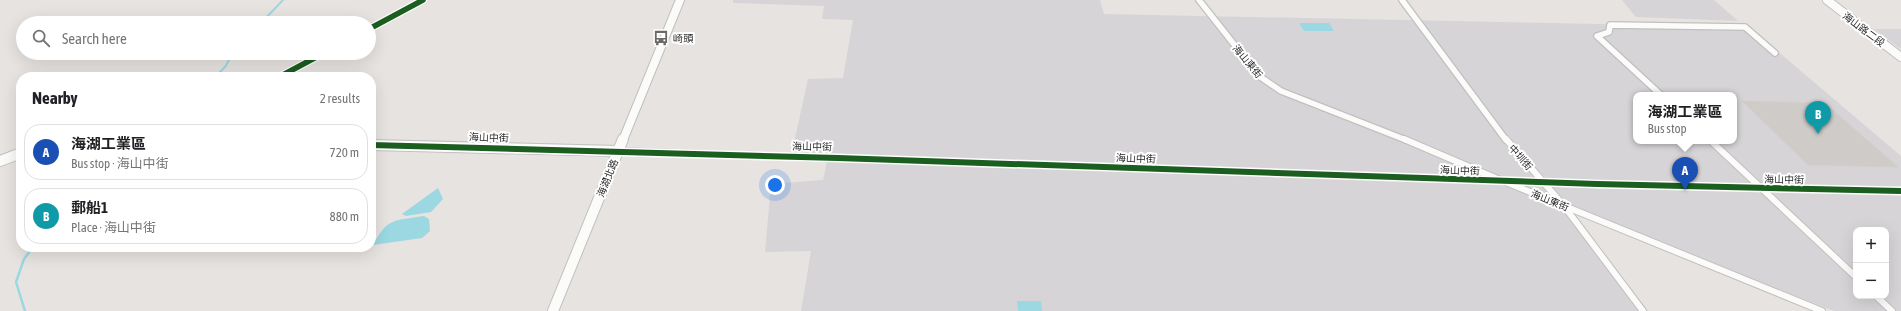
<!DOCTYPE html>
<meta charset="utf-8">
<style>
:root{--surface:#fff;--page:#f6f6f6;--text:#202124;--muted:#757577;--line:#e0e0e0;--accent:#111827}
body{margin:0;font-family:"Asap Condensed","Noto Sans TC",sans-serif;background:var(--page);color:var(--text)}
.controls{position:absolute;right:12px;bottom:12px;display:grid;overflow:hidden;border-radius:8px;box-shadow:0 4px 16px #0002}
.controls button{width:36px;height:36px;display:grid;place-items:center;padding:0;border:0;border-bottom:1px solid var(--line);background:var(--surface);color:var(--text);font:20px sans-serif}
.you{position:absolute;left:775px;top:185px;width:14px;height:14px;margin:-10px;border:3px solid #fff;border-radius:50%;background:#1a73e8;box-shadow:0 0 0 6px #1a73e833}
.badge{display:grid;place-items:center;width:26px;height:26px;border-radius:50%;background:var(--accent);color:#fff;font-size:13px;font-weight:700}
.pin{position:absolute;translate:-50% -33px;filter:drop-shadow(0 1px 2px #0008)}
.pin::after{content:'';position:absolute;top:21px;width:14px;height:12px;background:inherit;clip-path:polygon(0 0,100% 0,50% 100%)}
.popup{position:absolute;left:1633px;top:92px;width:104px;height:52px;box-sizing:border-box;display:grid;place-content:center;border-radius:8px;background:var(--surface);filter:drop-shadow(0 1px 3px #0005);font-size:13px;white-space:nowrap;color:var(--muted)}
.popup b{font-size:15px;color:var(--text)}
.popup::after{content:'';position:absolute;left:50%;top:100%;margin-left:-8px;border:8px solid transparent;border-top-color:var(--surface)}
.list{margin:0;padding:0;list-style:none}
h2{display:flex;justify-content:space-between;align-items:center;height:52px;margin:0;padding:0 16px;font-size:17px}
h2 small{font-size:13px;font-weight:400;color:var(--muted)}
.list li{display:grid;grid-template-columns:26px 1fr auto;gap:12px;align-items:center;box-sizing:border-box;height:56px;margin:0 8px 8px;padding:0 8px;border:1px solid var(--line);border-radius:16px}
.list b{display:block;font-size:15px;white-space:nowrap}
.list p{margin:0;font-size:13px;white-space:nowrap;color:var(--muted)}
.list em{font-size:13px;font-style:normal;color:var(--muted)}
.icon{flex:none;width:22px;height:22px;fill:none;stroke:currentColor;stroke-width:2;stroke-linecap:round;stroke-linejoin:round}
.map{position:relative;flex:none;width:1901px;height:311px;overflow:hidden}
.search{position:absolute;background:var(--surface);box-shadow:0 4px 16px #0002;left:16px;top:16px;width:360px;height:44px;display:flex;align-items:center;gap:10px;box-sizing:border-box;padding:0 14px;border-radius:22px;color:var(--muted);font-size:15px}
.panel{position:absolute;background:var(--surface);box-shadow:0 4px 16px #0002;left:16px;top:72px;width:360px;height:180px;border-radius:16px}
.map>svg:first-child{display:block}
</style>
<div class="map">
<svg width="1901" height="311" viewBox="0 0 1901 311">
<rect width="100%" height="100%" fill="#e7e3e0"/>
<g fill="#d7d4d7" fill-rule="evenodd">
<path d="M 733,0 L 1100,0 L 1104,14 L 1749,27 L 1901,156 L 1901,311 L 1834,311 L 1566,204 L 1648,311 L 801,311 L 811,251 L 765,252 L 771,184 L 823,180 L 827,162 L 790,161 L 808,79 L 843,78 L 853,20 L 822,19 L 824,6 L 733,3 ZM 1636,95 L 1734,95 L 1734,141 L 1636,141 ZM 1856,230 L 1886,230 L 1886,296 L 1856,296 Z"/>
<polygon points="1622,0 1714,0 1738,21 1636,17"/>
<polygon points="1874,29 1901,29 1901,49"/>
</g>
<g fill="#9bd8e1">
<polygon points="1299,23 1329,23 1334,31 1304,31"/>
<polygon points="438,188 443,199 431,212 406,216 402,214"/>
<path d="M 424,216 L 429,219 L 430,231 L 422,238 L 373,245 C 388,217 394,221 424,216 Z"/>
<polygon points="1017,301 1041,301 1042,311 1018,311"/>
</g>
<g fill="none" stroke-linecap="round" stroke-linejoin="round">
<g stroke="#9bd8e1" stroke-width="2">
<polyline points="261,23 283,0"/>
<polyline points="215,77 225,67 233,53"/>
</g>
<polyline stroke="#9bd8e1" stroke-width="2.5" points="25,311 16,282 24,259 33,247"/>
</g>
<polygon fill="#cecbc9" stroke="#d2cfcc" points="1742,101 1825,103 1898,167 1808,165"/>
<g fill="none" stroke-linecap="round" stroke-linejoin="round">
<defs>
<g id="street-far1">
<polyline points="1199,0 1259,76 1281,91 1406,140"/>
<polyline points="1402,0 1506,140"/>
<polyline points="1661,95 1597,36 1609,32 1610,25 1745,27 1775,53"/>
</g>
<g id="street">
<polyline points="1404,139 1500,180"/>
<polyline points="1506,139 1564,206 1643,311"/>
<polyline points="1711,141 1856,277"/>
<polyline points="618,151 1504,181 1901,191"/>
<polyline points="1508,183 1822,311"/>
<polyline points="1876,296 1892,311"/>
</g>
<g id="secondary-far1">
<polyline points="1827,0 1901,57"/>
<polyline points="623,140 680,0"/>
</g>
<g id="secondary">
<polyline points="371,145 618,151"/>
<polyline points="0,161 21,153"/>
<polyline points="553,311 623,139"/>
</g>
</defs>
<use href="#street-far1" stroke="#c1c0c0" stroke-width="8"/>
<use href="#street" stroke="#c1c0c0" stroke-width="8"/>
<use href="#secondary-far1" stroke="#c1c0c0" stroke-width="10"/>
<use href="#secondary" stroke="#c1c0c0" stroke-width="12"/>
<use href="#street-far1" stroke="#fbfbfa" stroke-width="5.5"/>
<use href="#street" stroke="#fbfbfa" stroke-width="6"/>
<use href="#secondary-far1" stroke="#fbfbfa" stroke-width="8"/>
<use href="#secondary" stroke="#fbfbfa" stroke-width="10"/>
<defs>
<g id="cycleway-far1">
<polyline points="369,29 423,0"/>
<polyline points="279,77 324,53"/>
</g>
<polyline id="cycleway" points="371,145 838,158 1597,184 1901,191"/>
</defs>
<use href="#cycleway-far1" stroke="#fff" stroke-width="8"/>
<use href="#cycleway" stroke="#fff" stroke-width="9"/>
<use href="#cycleway-far1" stroke="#1b5e20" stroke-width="5.5"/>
<use href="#cycleway" stroke="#1b5e20" stroke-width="6"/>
</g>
<defs>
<symbol id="bus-bare" viewBox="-9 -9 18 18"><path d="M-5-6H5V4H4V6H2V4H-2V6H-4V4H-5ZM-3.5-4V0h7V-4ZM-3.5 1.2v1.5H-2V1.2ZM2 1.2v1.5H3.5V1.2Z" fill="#6c6a69" stroke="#fff" stroke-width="2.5" paint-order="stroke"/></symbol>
</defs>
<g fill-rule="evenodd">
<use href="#bus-bare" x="650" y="27" width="22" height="22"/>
</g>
<g text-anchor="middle" stroke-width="4" stroke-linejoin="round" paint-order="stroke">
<g font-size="10" fill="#292929" stroke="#fff">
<text transform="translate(1864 29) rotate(37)" y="4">海山路二段</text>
<text transform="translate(1248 61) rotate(50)" y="4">海山東街</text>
<text transform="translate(489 137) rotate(2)" y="4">海山中街</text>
<text transform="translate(812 146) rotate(1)" y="4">海山中街</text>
<text transform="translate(1521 157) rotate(48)" y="4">中圳街</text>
<text transform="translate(1136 158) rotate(2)" y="4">海山中街</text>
<text transform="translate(1460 170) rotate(2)" y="4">海山中街</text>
<text transform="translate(607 178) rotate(-68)" y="4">海湖北路</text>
<text transform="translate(1784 179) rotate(1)" y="4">海山中街</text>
<text transform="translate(1550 200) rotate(22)" y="4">海山東街</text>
</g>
<g font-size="10" fill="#292929" stroke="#fff" text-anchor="start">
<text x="673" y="42">崎頭</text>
</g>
</g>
</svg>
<div class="controls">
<button>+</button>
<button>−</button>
</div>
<div class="you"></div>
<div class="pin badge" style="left:1685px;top:190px;background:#1a4fb4">A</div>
<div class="popup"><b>海湖工業區</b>Bus stop</div>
<div class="pin badge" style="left:1818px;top:134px;background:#0f9aa8">B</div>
<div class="search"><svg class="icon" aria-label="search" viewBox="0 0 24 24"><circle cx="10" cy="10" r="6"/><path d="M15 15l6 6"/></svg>Search here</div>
<section class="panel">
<h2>Nearby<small>2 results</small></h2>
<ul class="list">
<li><span class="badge" style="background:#1a4fb4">A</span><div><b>海湖工業區</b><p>Bus stop · 海山中街</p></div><em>720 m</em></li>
<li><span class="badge" style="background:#0f9aa8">B</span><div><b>郵船1</b><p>Place · 海山中街</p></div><em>880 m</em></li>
</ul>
</section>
</div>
